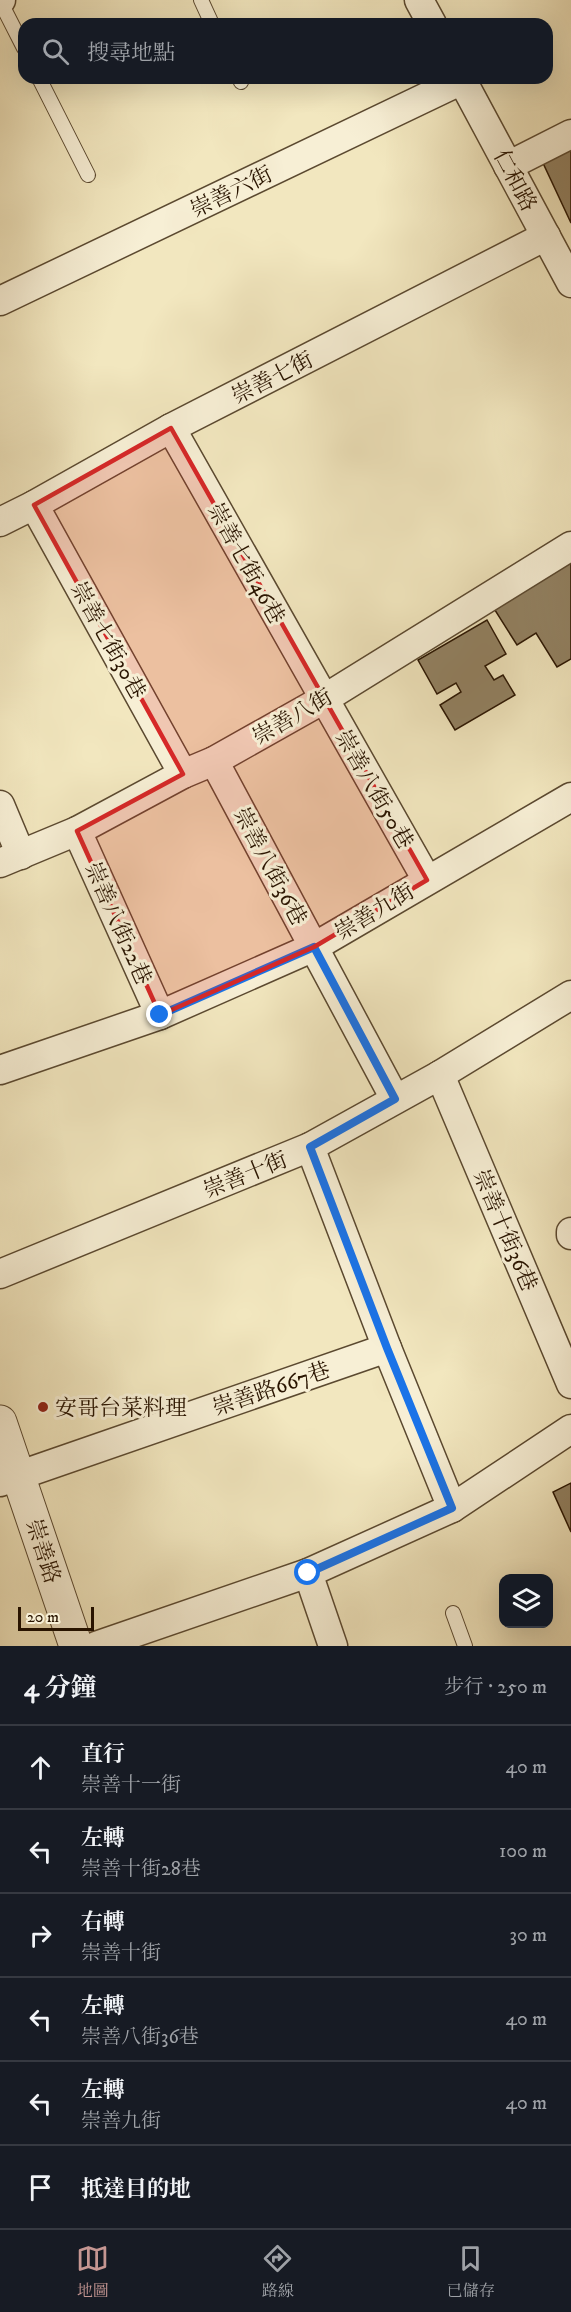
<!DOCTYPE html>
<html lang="zh-TW">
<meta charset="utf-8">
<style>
:root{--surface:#171b24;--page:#242831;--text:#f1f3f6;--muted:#9ea1a6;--line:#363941;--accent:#c59692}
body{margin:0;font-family:"IM FELL DW Pica","Noto Serif TC",serif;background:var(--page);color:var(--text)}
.controls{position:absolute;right:18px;bottom:18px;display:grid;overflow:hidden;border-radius:12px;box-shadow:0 6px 24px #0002}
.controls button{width:54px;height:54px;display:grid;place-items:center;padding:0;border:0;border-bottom:2px solid var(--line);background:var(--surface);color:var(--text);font:30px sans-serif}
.scale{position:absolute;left:18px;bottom:15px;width:76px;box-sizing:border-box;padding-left:6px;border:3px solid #291400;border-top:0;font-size:16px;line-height:21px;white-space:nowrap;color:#291400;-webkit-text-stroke:4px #f7efd5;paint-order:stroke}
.stop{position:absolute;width:18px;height:18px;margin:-14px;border:4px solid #1a73e8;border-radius:50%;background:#fff}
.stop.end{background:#1a73e8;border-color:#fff;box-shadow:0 2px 6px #0008}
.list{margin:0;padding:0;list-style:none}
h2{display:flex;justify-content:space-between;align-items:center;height:78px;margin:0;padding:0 24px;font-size:26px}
h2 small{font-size:20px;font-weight:400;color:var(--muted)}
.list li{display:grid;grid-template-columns:39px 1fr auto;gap:18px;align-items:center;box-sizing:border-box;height:84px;padding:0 24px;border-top:2px solid var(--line)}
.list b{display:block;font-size:22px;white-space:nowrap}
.list p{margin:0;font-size:20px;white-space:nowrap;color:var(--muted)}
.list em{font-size:20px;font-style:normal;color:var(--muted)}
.icon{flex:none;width:33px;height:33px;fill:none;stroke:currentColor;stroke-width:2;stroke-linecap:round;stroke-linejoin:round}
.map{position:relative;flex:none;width:571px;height:1646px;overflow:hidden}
.search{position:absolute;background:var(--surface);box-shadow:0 6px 24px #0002;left:18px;right:18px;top:18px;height:66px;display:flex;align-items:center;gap:15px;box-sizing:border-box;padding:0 21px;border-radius:18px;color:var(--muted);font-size:22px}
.sheet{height:582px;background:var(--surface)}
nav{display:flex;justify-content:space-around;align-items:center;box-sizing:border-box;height:84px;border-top:2px solid var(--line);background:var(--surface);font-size:16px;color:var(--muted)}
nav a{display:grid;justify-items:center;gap:3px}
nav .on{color:var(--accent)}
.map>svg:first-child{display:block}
</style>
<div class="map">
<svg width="571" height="1646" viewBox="0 0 571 1646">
<rect width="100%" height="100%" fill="#f2e7bf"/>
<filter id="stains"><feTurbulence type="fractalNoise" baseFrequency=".00333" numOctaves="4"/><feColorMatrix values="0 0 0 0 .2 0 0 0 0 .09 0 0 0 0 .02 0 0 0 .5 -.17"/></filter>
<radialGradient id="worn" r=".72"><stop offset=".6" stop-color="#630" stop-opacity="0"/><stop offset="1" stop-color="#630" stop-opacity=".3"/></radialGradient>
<g fill="#928263" stroke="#291400" stroke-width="1.5">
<polygon points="571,150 571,223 543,163"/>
<polygon points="569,560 571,564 571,659 557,667 536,633 517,645 493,607"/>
<polygon points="487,620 506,654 485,666 494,680 503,675 515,695 455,730 440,705 461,692 456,683 437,694 418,660"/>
<polygon points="571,1483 571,1532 553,1492"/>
</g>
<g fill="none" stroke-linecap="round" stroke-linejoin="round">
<defs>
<g id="service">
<polyline points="201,0 212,24"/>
<polyline points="0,1 24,48"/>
<polyline points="39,78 88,175"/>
<polyline points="239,78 241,82"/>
<polyline points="453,1613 465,1646"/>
</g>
<g id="minor">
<polyline points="419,0 432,24"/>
<polyline points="0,1 1,0"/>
<polyline points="461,78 571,283"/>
<polyline points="508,166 571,134"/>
<polyline points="0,301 462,80"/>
<polyline points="171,428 427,880"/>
<polyline points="34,505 183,774"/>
<polyline points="0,522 34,505 171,428 546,236"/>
<polyline points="214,761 395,1099"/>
<polyline points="0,805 21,855"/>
<polyline points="77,831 160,1015"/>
<polyline points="0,863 77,831 183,774 214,761 324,699 571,546"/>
<polyline points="0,1070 160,1015 314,947 571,797"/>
<polyline points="440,1075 571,1384"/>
<polyline points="310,1147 387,1348 452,1508"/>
<polyline points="571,1232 571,1235"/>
<polyline points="0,1274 310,1147 440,1075 571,995"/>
<polyline points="0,1482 387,1348"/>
<polyline points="308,1573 333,1646"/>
<polyline points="96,1646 308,1573 452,1508 571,1429"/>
</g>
<polyline id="tertiary" points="0,1422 76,1646"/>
</defs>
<use href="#service" stroke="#5b4930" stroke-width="16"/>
<use href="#minor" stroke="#5b4930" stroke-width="31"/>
<use href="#tertiary" stroke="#5b4930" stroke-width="35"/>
<use href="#service" stroke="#f7efd5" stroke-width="14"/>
<use href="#minor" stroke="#f7efd5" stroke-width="28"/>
<use href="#tertiary" stroke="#f7efd5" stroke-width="33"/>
</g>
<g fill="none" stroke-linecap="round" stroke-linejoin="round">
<polyline stroke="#1a73e8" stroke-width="8" points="160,1015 314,947 395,1099 310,1147 387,1348 452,1508 308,1573"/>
</g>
<path fill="#d62828" fill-opacity="0.2" stroke="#d62828" stroke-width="4.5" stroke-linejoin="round" d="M 171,428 L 427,880 L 314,947 L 160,1015 L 77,831 L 183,774 L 34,505 Z"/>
<circle fill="#8f2418" stroke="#f7efd5" stroke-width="2" cx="43" cy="1407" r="6"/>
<g text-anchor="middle" stroke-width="6" stroke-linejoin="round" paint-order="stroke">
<g font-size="22" fill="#291400" stroke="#f7efd5">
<text transform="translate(516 180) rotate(62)" y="8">仁和路</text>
<text transform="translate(231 191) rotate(-26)" y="8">崇善六街</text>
<text transform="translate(272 377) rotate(-27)" y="8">崇善七街</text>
<text transform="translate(247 563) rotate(61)" y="8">崇善七街46巷</text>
<text transform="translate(109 640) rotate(61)" y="8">崇善七街30巷</text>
<text transform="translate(292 716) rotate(-30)" y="8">崇善八街</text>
<text transform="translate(375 789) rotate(60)" y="8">崇善八街50巷</text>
<text transform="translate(271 866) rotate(62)" y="8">崇善八街36巷</text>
<text transform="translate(374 911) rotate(-31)" y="8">崇善九街</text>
<text transform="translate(119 923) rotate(66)" y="8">崇善八街22巷</text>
<text transform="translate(245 1174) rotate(-22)" y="8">崇善十街</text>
<text transform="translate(506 1230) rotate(67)" y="8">崇善十街36巷</text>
<text transform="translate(271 1388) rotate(-19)" y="8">崇善路667巷</text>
<text transform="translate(44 1551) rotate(72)" y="8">崇善路</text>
</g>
<g font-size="22" fill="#291400" stroke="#f7efd5" text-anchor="start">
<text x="55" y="1415">安哥台菜料理</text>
</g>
</g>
<rect width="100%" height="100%" filter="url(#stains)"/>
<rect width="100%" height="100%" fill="url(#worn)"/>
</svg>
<div class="controls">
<button><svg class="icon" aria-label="layers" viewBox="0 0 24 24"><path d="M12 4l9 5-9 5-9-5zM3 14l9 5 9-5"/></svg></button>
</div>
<div class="scale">20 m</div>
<div class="stop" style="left:308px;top:1573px"></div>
<div class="stop end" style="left:160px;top:1015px"></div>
<div class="search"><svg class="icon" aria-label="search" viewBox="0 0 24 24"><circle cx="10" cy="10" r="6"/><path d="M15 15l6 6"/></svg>搜尋地點</div>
</div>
<section class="sheet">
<h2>4 分鐘<small>步行 · 250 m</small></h2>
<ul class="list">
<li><svg class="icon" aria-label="ahead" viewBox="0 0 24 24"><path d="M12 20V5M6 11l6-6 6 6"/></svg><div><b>直行</b><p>崇善十一街</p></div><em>40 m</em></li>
<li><svg class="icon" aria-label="left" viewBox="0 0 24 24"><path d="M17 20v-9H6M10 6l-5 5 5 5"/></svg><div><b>左轉</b><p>崇善十街28巷</p></div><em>100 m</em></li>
<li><svg class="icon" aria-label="right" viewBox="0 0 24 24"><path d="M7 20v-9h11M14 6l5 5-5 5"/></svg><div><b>右轉</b><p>崇善十街</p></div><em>30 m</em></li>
<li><svg class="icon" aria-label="left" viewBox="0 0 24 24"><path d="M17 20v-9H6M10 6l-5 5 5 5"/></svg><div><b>左轉</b><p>崇善八街36巷</p></div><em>40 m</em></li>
<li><svg class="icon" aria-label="left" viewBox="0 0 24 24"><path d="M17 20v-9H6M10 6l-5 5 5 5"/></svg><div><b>左轉</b><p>崇善九街</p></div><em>40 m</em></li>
<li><svg class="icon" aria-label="arrive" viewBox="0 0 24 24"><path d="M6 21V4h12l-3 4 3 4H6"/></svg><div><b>抵達目的地</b></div></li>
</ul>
</section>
<nav>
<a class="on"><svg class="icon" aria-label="map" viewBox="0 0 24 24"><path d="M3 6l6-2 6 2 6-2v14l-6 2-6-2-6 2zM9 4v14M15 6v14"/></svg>地圖</a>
<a><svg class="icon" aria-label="directions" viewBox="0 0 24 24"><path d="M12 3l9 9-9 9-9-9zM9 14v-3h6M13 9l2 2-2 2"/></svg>路線</a>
<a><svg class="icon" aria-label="saved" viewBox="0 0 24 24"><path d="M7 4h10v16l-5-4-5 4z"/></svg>已儲存</a>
</nav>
